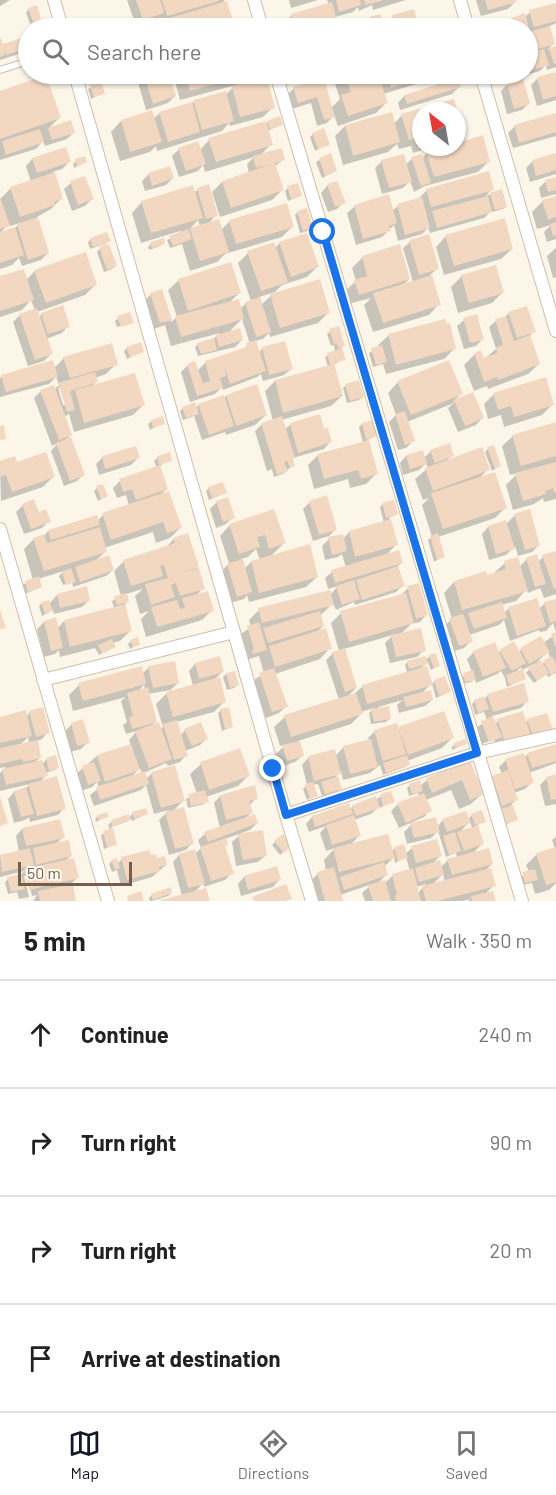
<!DOCTYPE html>
<meta charset="utf-8">
<style>
:root{--surface:#fff;--page:#f6f6f6;--text:#222;--muted:#767676;--line:#e0e0e0;--accent:#111827}
body{margin:0;font-family:Barlow,sans-serif;background:var(--page);color:var(--text)}
.compass{position:absolute;left:412px;top:102px;width:54px;height:54px;border-radius:50%;background:var(--surface);box-shadow:0 2px 4px #0004;rotate:329deg}
.scale{position:absolute;left:18px;bottom:15px;width:114px;box-sizing:border-box;padding-left:6px;border:3px solid #775e4c;border-top:0;font-size:16px;line-height:21px;white-space:nowrap;color:#775e4c;-webkit-text-stroke:4px #fffaf0;paint-order:stroke}
.stop{position:absolute;width:18px;height:18px;margin:-14px;border:4px solid #1a73e8;border-radius:50%;background:#fff}
.stop.end{background:#1a73e8;border-color:#fff;box-shadow:0 2px 6px #0008}
.list{margin:0;padding:0;list-style:none}
h2{display:flex;justify-content:space-between;align-items:center;height:78px;margin:0;padding:0 24px;font-size:26px}
h2 small{font-size:20px;font-weight:400;color:var(--muted)}
.list li{display:grid;grid-template-columns:39px 1fr auto;gap:18px;align-items:center;box-sizing:border-box;height:108px;padding:0 24px;border-top:2px solid var(--line)}
.list b{display:block;font-size:22px;white-space:nowrap}
.list em{font-size:20px;font-style:normal;color:var(--muted)}
.icon{flex:none;width:33px;height:33px;fill:none;stroke:currentColor;stroke-width:2;stroke-linecap:round;stroke-linejoin:round}
.map{position:relative;flex:none;width:556px;height:901px;overflow:hidden}
.search{position:absolute;background:var(--surface);box-shadow:0 2px 4px #0004;left:18px;right:18px;top:18px;height:66px;display:flex;align-items:center;gap:15px;box-sizing:border-box;padding:0 21px;border-radius:33px;color:var(--muted);font-size:22px}
.sheet{height:510px;background:var(--surface)}
nav{display:flex;justify-content:space-around;align-items:center;box-sizing:border-box;height:84px;border-top:2px solid var(--line);background:var(--surface);font-size:16px;color:var(--muted)}
nav a{display:grid;justify-items:center;gap:3px}
nav .on{color:var(--accent)}
.map>svg:first-child{display:block}
</style>
<div class="map">
<svg width="556" height="901" viewBox="0 0 556 901">
<rect width="100%" height="100%" fill="#fcf6e9"/>
<g fill="#0003" fill-rule="evenodd">
<polygon points="0,0 10,0 0,6"/>
<polygon points="127,0 225,0 221,4 231,21 225,27 232,25 233,28 155,28 157,28 155,20 136,26"/>
<polygon points="289,0 318,0 291,8"/>
<polygon points="327,0 406,0 373,10 372,5 359,11 358,7 353,12 335,17 325,27 338,23 339,28 287,28 285,22 292,15 329,4"/>
<polygon points="476,0 515,0 515,2 508,9 481,16"/>
<polygon points="556,4 556,23 548,27 553,44 547,50 556,47 556,67 547,70 546,65 540,71 507,80 505,74 528,74 528,28 491,28 494,26 525,17 530,12"/>
<polygon points="29,9 39,19 30,24 26,12"/>
<polygon points="413,11 418,28 388,28 386,23 393,16"/>
<polygon points="379,15 383,28 365,28 364,25 371,18"/>
<polygon points="28,37 28,51 0,60 0,40 1,46"/>
<polygon points="556,73 556,100 537,106 531,85 538,78"/>
<polygon points="96,74 135,74 100,83 103,93 91,99 88,89 98,84"/>
<polygon points="150,74 168,74 175,96 168,103 146,110 138,82 145,75"/>
<polygon points="173,74 248,74 235,87 273,107 263,117 230,126 229,123 222,131 157,151 156,146 150,152 120,161 111,132 121,121 153,119 160,113 191,104 194,101 225,95 236,85 180,100"/>
<polygon points="334,74 441,74 437,78 383,94 386,103 376,113 338,126 334,115 327,123 317,126 311,103 292,109 287,95 294,88 323,79 331,108 340,99 332,75"/>
<polygon points="487,74 500,74 501,76 490,82"/>
<polygon points="457,80 459,87 452,94 400,110 398,103 404,96"/>
<polygon points="507,85 529,103 522,110 507,114 501,91"/>
<polygon points="0,93 59,118 47,130 70,122 74,132 67,139 45,146 43,141 36,149 0,160"/>
<polygon points="453,101 456,111 421,111 421,147 432,147 413,153 411,146 399,149 397,144 388,152 343,165 335,136 345,126 394,124 402,115"/>
<polygon points="556,115 556,136 513,148 508,133 515,126"/>
<polygon points="268,122 281,125 267,131 271,144 260,156 284,159 274,167 282,190 272,200 220,217 212,192 222,182 249,173 247,164 254,157 205,172 203,165 198,171 179,177 172,156 179,149 200,150 209,140 265,125"/>
<polygon points="313,134 328,144 315,151 310,137"/>
<polygon points="457,144 489,161 478,172 425,186 414,192 410,181 403,188 382,194 375,168 382,161 405,165 412,159 422,158 427,153 447,147 457,147"/>
<polygon points="65,148 69,162 62,169 53,172 62,198 51,209 37,217 48,253 41,260 22,266 19,258 12,265 0,269 0,233 14,229 20,223 10,226 9,224 0,233 0,199 11,188 31,182 26,166 32,159"/>
<polygon points="330,155 336,171 322,178 316,162"/>
<polygon points="556,155 556,174 530,182 526,168 533,161"/>
<polygon points="76,161 86,162 74,168 73,164"/>
<polygon points="149,174 173,178 166,185 145,191 142,181"/>
<polygon points="556,179 556,194 541,198 539,188 545,182"/>
<polygon points="337,182 344,202 337,209 328,212 321,193 327,186"/>
<polygon points="71,183 92,199 85,206 72,211 64,189"/>
<polygon points="288,188 300,196 288,201 285,191"/>
<path d="M 198,189 L 216,215 L 208,224 L 221,230 L 230,221 L 292,227 L 282,237 L 225,254 L 217,262 L 190,271 L 182,244 L 170,248 L 167,240 L 181,233 L 180,231 L 141,243 L 132,213 L 142,202 L 194,193 ZM 198,220 L 200,226 L 189,230 Z"/>
<polygon points="492,189 486,196 501,191 506,206 503,209 492,212 492,210 484,218 430,233 428,228 422,234 398,241 394,225 382,237 356,245 347,213 354,207 388,196 392,211 398,206 417,200 427,190"/>
<polygon points="556,198 556,239 547,242 544,232 551,225 537,229 532,212 543,201"/>
<polygon points="298,212 311,228 308,231 300,233 295,215"/>
<polygon points="446,236 512,249 501,259 444,275 436,247"/>
<polygon points="91,239 109,240 101,248 115,266 112,269 104,272 97,252 104,244 90,249 88,242"/>
<polygon points="410,242 438,268 430,275 439,304 429,315 373,332 364,305 371,298 348,304 344,292 356,281 352,268 362,258 399,246 409,279 402,286 413,282 403,248"/>
<polygon points="163,243 160,246 149,250 148,247 151,244"/>
<path d="M 280,243 L 317,267 L 307,277 L 282,285 L 272,295 L 329,312 L 318,323 L 270,337 L 269,333 L 263,339 L 255,341 L 258,353 L 263,348 L 291,369 L 284,375 L 263,381 L 261,374 L 257,377 L 223,390 L 222,387 L 215,394 L 190,402 L 181,372 L 187,366 L 194,363 L 197,371 L 206,362 L 241,350 L 250,344 L 242,319 L 229,332 L 242,340 L 235,347 L 198,356 L 195,347 L 198,344 L 212,340 L 220,333 L 171,346 L 165,325 L 154,329 L 144,301 L 151,294 L 161,291 L 171,322 L 177,317 L 168,290 L 179,280 L 239,293 L 229,303 L 240,309 L 246,303 L 251,301 L 238,263 L 248,253 L 275,248 ZM 275,292 L 261,305 L 259,297 Z"/>
<polygon points="556,248 556,277 553,278 547,256"/>
<polygon points="35,271 96,284 85,295 37,312 39,317 42,314 68,326 62,333 46,339 51,354 44,361 28,366 13,322 20,315 35,310 31,300 22,310 0,317 0,278 26,280"/>
<polygon points="462,276 502,293 492,303 458,313 451,287"/>
<polygon points="509,313 534,331 529,337 539,364 528,374 488,389 487,386 474,391 464,365 475,354 483,360 496,349 489,327 496,321 504,318"/>
<polygon points="118,318 131,322 117,327 115,321"/>
<polygon points="464,320 483,339 476,346 464,349 457,326"/>
<polygon points="330,331 343,346 341,348 344,359 333,365 342,396 331,406 281,420 284,430 291,424 323,431 330,442 324,449 293,458 291,460 293,465 283,474 274,477 272,469 267,471 255,431 262,424 273,421 265,391 275,381 328,367 325,357 335,352 334,345 331,346 327,334"/>
<polygon points="389,335 455,348 444,359 386,374 383,364 373,367 369,353 379,348 378,345"/>
<polygon points="127,348 142,351 127,359 124,351"/>
<path d="M 64,358 L 116,364 L 106,374 L 95,378 L 96,382 L 91,387 L 143,405 L 133,415 L 74,432 L 69,414 L 64,417 L 71,435 L 63,442 L 83,475 L 77,481 L 64,486 L 51,451 L 58,443 L 52,446 L 34,398 L 41,391 L 54,390 L 59,385 L 56,377 L 49,384 L 0,397 L 0,378 L 2,376 L 54,368 ZM 58,388 L 61,388 L 66,405 L 63,405 Z"/>
<polygon points="398,382 461,394 452,403 472,394 482,418 476,425 458,432 448,408 454,403 407,422 413,441 406,448 398,450 389,422 396,415 388,393"/>
<polygon points="346,385 362,397 359,400 347,403 343,388"/>
<polygon points="256,386 266,415 255,425 226,435 225,432 202,440 194,416 183,420 180,411 183,408 195,408 199,405 224,399 226,396"/>
<polygon points="494,394 552,405 542,415 504,427 501,415 488,419 484,404"/>
<polygon points="152,421 163,423 150,430 148,424"/>
<polygon points="362,424 375,436 367,440 376,474 366,484 350,488 348,479 314,489 308,465 318,455 363,443 359,427"/>
<polygon points="556,424 556,499 544,502 543,498 534,504 513,510 506,485 518,473 510,475 502,446 513,436"/>
<polygon points="135,448 138,458 131,465 99,475 96,464 102,458"/>
<polygon points="488,449 499,466 492,471 485,452"/>
<polygon points="431,451 453,455 446,461 488,469 478,480 505,508 495,518 438,537 443,556 434,562 428,540 432,537 422,505 429,498 423,500 415,479 428,468 426,463 419,470 403,475 400,463 406,456 424,458"/>
<polygon points="157,458 170,460 159,466 167,489 160,495 180,528 170,538 156,543 153,532 104,548 105,552 95,561 113,570 106,576 73,587 72,582 63,585 59,576 64,571 38,579 41,587 25,594 22,585 33,580 24,549 34,539 44,536 48,531 97,521 103,515 129,506 126,495 117,498 113,488 120,481 157,468 154,461"/>
<polygon points="0,463 16,464 53,477 43,487 1,501"/>
<polygon points="97,488 107,496 98,501 94,491"/>
<polygon points="209,488 225,493 209,500 206,491"/>
<polygon points="217,502 233,517 226,524 216,528 210,509"/>
<polygon points="310,502 336,529 329,536 313,541 303,509"/>
<polygon points="383,504 397,514 389,518 397,544 385,556 401,563 397,567 403,585 396,592 355,605 354,602 336,610 333,603 320,616 323,626 316,633 330,648 320,659 275,674 286,706 279,713 266,718 253,681 264,673 259,656 246,660 248,656 241,634 251,627 249,620 259,610 330,595 338,586 328,589 329,592 325,578 332,572 346,568 342,554 338,557 325,560 322,546 329,539 343,539 349,532 384,523 380,507"/>
<polygon points="23,505 38,514 49,521 42,528 24,534 16,512"/>
<path d="M 273,511 L 284,543 L 270,557 L 317,577 L 306,587 L 249,602 L 247,595 L 244,599 L 230,603 L 221,572 L 229,563 L 220,536 L 230,525 ZM 256,549 L 260,560 L 251,562 L 244,569 L 241,559 L 248,557 Z"/>
<polygon points="515,515 539,545 532,552 518,556 515,546 506,555 489,560 482,534 488,527 505,522 506,524"/>
<polygon points="187,535 203,588 196,596 212,610 202,620 146,637 141,619 149,611 140,614 135,596 143,589 126,594 128,601 125,604 130,631 120,641 113,643 114,646 111,649 99,655 95,648 60,657 59,650 55,654 44,657 37,629 44,622 57,629 64,621 114,608 112,601 121,596 114,571 124,561 165,548 174,539"/>
<polygon points="556,552 556,594 544,598 540,588 528,593 527,589 516,601 501,605 504,613 509,608 539,609 545,603 556,600 556,632 553,623 546,631 540,632 539,630 510,641 504,620 499,625 469,635 471,641 464,648 452,652 443,627 452,619 444,593 454,582 486,577 494,573 505,563 519,567 527,559 538,562 543,557"/>
<polygon points="408,588 426,615 420,622 411,624 401,634 424,650 417,657 390,663 385,643 393,635 344,649 356,688 347,697 353,695 363,686 407,673 405,665 408,662 425,661 430,656 439,665 431,670 428,662 420,669 431,684 421,694 432,700 425,706 399,713 397,705 403,700 378,707 389,719 386,722 371,724 369,713 374,708 361,712 361,714 351,724 298,741 302,756 295,762 280,767 276,754 285,745 280,746 274,727 285,717 339,700 326,660 333,653 339,651 331,623 341,613 401,595"/>
<polygon points="57,595 89,600 82,607 54,614 53,610 42,616 39,606 42,603 49,604"/>
<path d="M 556,634 L 556,675 L 555,673 L 548,677 L 546,674 L 534,683 L 526,673 L 534,664 L 522,670 L 521,667 L 514,674 L 524,679 L 507,687 L 505,678 L 501,671 L 497,674 L 476,683 L 475,679 L 471,682 L 462,684 L 460,678 L 472,672 L 467,659 L 474,652 L 519,652 L 521,650 L 543,643 ZM 548,652 L 550,658 L 541,665 L 538,661 Z"/>
<polygon points="131,641 138,644 130,649 128,644"/>
<path d="M 195,664 L 222,672 L 214,680 L 225,701 L 214,712 L 176,722 L 180,736 L 185,730 L 207,738 L 200,745 L 185,751 L 186,755 L 180,762 L 168,766 L 166,763 L 144,773 L 146,779 L 151,774 L 174,767 L 183,801 L 173,811 L 192,843 L 186,850 L 169,855 L 159,820 L 169,810 L 154,814 L 146,785 L 141,790 L 94,806 L 90,795 L 99,788 L 97,782 L 92,787 L 81,791 L 76,774 L 97,756 L 131,745 L 129,740 L 137,731 L 126,734 L 123,725 L 127,722 L 121,701 L 126,697 L 73,711 L 69,695 L 79,685 L 142,674 L 149,667 L 178,683 L 167,693 L 193,686 L 189,671 ZM 144,685 L 145,690 L 137,692 ZM 170,690 L 156,704 L 163,727 L 160,730 L 150,727 L 156,721 L 148,694 ZM 140,768 L 142,773 L 131,777 Z"/>
<polygon points="226,674 237,685 234,688 227,690 223,677"/>
<polygon points="435,681 449,692 436,698 432,684"/>
<path d="M 488,695 L 527,701 L 521,708 L 492,716 L 495,724 L 498,721 L 525,723 L 528,720 L 551,729 L 544,736 L 499,751 L 496,741 L 483,748 L 475,729 L 487,720 L 484,712 L 475,715 L 472,704 L 475,701 L 484,700 ZM 494,739 L 494,742 L 483,747 L 482,744 Z"/>
<polygon points="221,710 231,727 222,731 218,713"/>
<path d="M 30,712 L 48,732 L 42,739 L 36,741 L 40,758 L 34,763 L 42,764 L 47,759 L 58,767 L 55,770 L 45,773 L 46,775 L 39,783 L 64,808 L 58,815 L 30,822 L 29,817 L 25,820 L 14,823 L 8,799 L 14,792 L 25,789 L 30,784 L 0,791 L 0,773 L 6,767 L 0,768 L 0,718 L 26,717 ZM 28,737 L 29,743 L 20,745 Z"/>
<polygon points="72,724 88,742 81,749 70,752 65,731"/>
<polygon points="399,728 452,738 442,748 407,761 408,764 405,767 383,775 380,765 370,773 343,780 341,771 336,776 341,788 338,791 322,796 318,784 312,785 316,795 307,800 303,789 307,785 302,765 308,758 334,751 335,756 344,747 369,741 368,738 375,731"/>
<polygon points="455,744 465,744 452,750 452,747"/>
<polygon points="556,746 556,763 529,773 532,782 525,789 514,793 516,800 511,805 516,820 503,826 499,813 504,808 495,811 486,784 493,777 502,774 499,767 506,760 524,758 528,754"/>
<path d="M 469,762 L 482,794 L 471,804 L 459,809 L 451,790 L 426,800 L 430,810 L 424,817 L 399,828 L 391,811 L 398,804 L 410,799 L 407,788 L 410,785 L 420,786 L 427,780 ZM 418,793 L 419,797 L 411,800 L 409,796 Z"/>
<polygon points="201,764 248,776 238,786 206,797 207,801 204,804 188,808 186,799 197,794 190,774"/>
<polygon points="556,776 556,804 545,806 540,785 547,778"/>
<path d="M 220,796 L 256,798 L 249,806 L 251,813 L 244,820 L 257,823 L 250,830 L 225,839 L 224,847 L 232,873 L 225,880 L 204,887 L 208,901 L 164,901 L 182,896 L 173,862 L 179,855 L 195,854 L 201,848 L 198,840 L 205,834 L 220,828 L 214,803 ZM 203,883 L 205,889 L 194,893 Z"/>
<path d="M 381,796 L 393,801 L 380,808 L 380,806 L 371,814 L 354,820 L 359,836 L 350,845 L 391,852 L 395,848 L 405,854 L 412,848 L 440,856 L 432,864 L 440,868 L 448,860 L 457,858 L 456,853 L 446,857 L 438,831 L 431,838 L 407,844 L 404,832 L 411,825 L 437,827 L 443,820 L 468,819 L 472,815 L 484,821 L 476,826 L 482,844 L 473,853 L 492,864 L 484,872 L 494,885 L 485,894 L 494,901 L 468,901 L 470,899 L 463,901 L 365,901 L 362,893 L 372,884 L 340,895 L 342,901 L 317,901 L 311,880 L 318,874 L 326,871 L 324,860 L 335,848 L 326,851 L 320,833 L 326,826 L 309,832 L 306,824 L 312,817 L 350,809 L 353,806 L 376,800 ZM 470,821 L 472,828 L 459,833 ZM 394,857 L 395,863 L 406,857 L 410,871 L 393,875 L 386,882 L 377,884 L 387,874 L 384,867 ZM 443,874 L 445,882 L 432,885 ZM 426,884 L 418,893 L 416,887 Z"/>
<polygon points="133,813 146,814 132,821 131,818 126,822 111,827 116,844 104,849 101,835 110,830 108,825 111,822 129,818"/>
<polygon points="98,816 107,816 96,822 95,819"/>
<polygon points="22,829 63,837 56,844 71,856 65,861 77,878 68,887 74,901 33,901 37,895 32,896 27,876 24,876 29,897 19,899 17,892 8,894 5,882 8,879 20,876 24,871 0,877 0,856 19,852 16,836"/>
<polygon points="241,834 265,856 258,862 236,866 232,842"/>
<polygon points="556,837 556,883 549,890 535,894 532,883 522,885 520,877 529,872 526,865 537,854 555,849 552,840"/>
<polygon points="275,842 290,846 280,855 272,845"/>
<polygon points="150,857 166,865 152,877 121,886 117,870 112,872 109,864 112,861 117,864 122,859"/>
<polygon points="244,877 279,880 273,887 241,896 238,884"/>
<polygon points="171,893 168,896 152,901 150,901 149,898 152,895"/>
</g>
<g fill="#f2d7c1">
<polygon points="136,0 160,0 164,13 143,20"/>
<polygon points="162,0 219,0 219,1 167,16"/>
<polygon points="336,0 360,0 361,5 339,12"/>
<polygon points="364,0 381,0 381,1 366,5"/>
<polygon points="485,0 516,0 517,2 488,10"/>
<polygon points="227,1 233,21 208,28 168,28 166,19"/>
<polygon points="332,2 336,18 295,28 291,14"/>
<polygon points="556,3 556,21 534,27 529,10"/>
<polygon points="37,5 41,19 33,22 28,8"/>
<polygon points="414,9 419,28 396,28 392,15"/>
<polygon points="525,13 529,28 494,28 493,25"/>
<polygon points="380,14 384,28 373,28 370,17"/>
<polygon points="359,19 361,28 344,28 343,24"/>
<polygon points="339,21 341,28 327,28 326,25"/>
<polygon points="233,23 235,28 217,28"/>
<polygon points="550,26 555,44 528,52 528,32"/>
<polygon points="28,36 28,48 6,55 4,49 5,55 0,57 0,37 3,44"/>
<polygon points="556,46 556,63 554,64 549,48"/>
<polygon points="544,49 549,65 528,71 528,54"/>
<polygon points="556,72 556,96 543,100 537,77"/>
<polygon points="144,74 169,74 176,96 153,104"/>
<polygon points="186,74 250,74 190,91"/>
<polygon points="345,74 378,74 388,103 348,116 341,95 351,92"/>
<polygon points="387,74 437,74 391,88"/>
<polygon points="491,74 501,74 502,76 493,80"/>
<polygon points="46,75 61,118 0,139 0,91"/>
<polygon points="267,77 275,108 240,117 232,86"/>
<polygon points="324,78 335,117 324,120 317,97 298,103 293,87"/>
<polygon points="458,78 461,87 407,104 404,95"/>
<polygon points="523,78 530,104 514,109 507,83"/>
<polygon points="101,81 105,94 94,97 90,84"/>
<polygon points="226,91 234,121 202,130 193,100"/>
<polygon points="454,99 457,111 421,111 421,137 409,140 401,114"/>
<polygon points="192,102 200,132 168,142 159,112"/>
<polygon points="152,110 162,142 130,152 121,120"/>
<polygon points="392,112 400,142 353,156 345,125"/>
<polygon points="457,113 463,132 457,134"/>
<polygon points="556,113 556,132 519,143 514,125"/>
<polygon points="280,116 283,125 270,129 267,121"/>
<polygon points="71,120 75,133 52,140 48,128"/>
<polygon points="266,121 273,145 216,162 208,138"/>
<polygon points="324,128 330,145 318,149 312,133"/>
<polygon points="40,129 44,142 6,155 2,141"/>
<polygon points="483,135 490,162 434,177 426,151 441,147 457,147 457,143"/>
<polygon points="198,141 206,164 186,171 178,148"/>
<polygon points="66,147 71,162 37,173 32,158"/>
<polygon points="282,148 285,160 275,163 284,190 231,208 222,181 272,164 256,168 253,156"/>
<polygon points="331,153 337,171 325,176 319,158"/>
<polygon points="556,153 556,170 536,176 532,160"/>
<polygon points="404,154 412,182 389,188 381,160"/>
<polygon points="422,154 431,183 421,186 411,157"/>
<polygon points="85,156 87,162 77,166 75,159"/>
<polygon points="170,166 174,178 152,186 148,173"/>
<polygon points="489,171 494,190 431,207 426,189"/>
<polygon points="55,172 63,199 54,202 55,205 20,217 10,187"/>
<polygon points="85,176 94,199 78,205 70,181"/>
<polygon points="556,177 556,190 548,192 545,180"/>
<polygon points="337,181 346,203 335,207 327,184"/>
<polygon points="298,183 302,196 291,199 287,186"/>
<polygon points="209,184 218,216 206,219 197,188"/>
<polygon points="193,185 203,218 151,233 141,201"/>
<polygon points="502,189 507,207 495,210 490,193"/>
<polygon points="389,194 397,223 389,226 391,231 363,239 354,205"/>
<polygon points="488,196 492,212 437,228 432,211"/>
<polygon points="556,196 556,217 548,220 542,200"/>
<polygon points="0,197 10,226 0,229"/>
<polygon points="422,197 430,228 405,235 397,204"/>
<polygon points="287,203 294,227 236,244 229,220"/>
<polygon points="307,208 313,228 303,231 297,211"/>
<polygon points="38,217 49,253 28,260 17,224"/>
<polygon points="505,218 513,249 454,266 445,235"/>
<polygon points="219,219 229,252 200,261 190,228"/>
<polygon points="556,222 556,235 553,236 550,224"/>
<polygon points="15,227 24,255 0,263 0,232"/>
<polygon points="188,229 192,239 173,246 169,236"/>
<polygon points="107,232 111,241 93,247 90,238"/>
<polygon points="307,233 319,267 291,277 279,242"/>
<polygon points="429,234 439,269 419,275 409,240"/>
<polygon points="164,238 165,244 152,248 150,242"/>
<polygon points="274,242 288,282 261,291 247,251"/>
<polygon points="109,244 117,266 107,270 99,247"/>
<polygon points="400,244 410,279 359,295 354,280 367,276 362,256"/>
<polygon points="86,252 97,285 46,303 34,270"/>
<polygon points="231,262 241,293 188,311 178,279"/>
<polygon points="496,265 504,293 469,303 461,275"/>
<polygon points="24,269 34,300 0,311 0,276"/>
<polygon points="432,275 441,305 383,323 373,293"/>
<polygon points="320,279 330,313 280,328 270,294"/>
<polygon points="162,289 172,320 160,323 150,293"/>
<polygon points="260,297 271,332 256,337 245,302"/>
<polygon points="239,299 244,319 181,337 175,316"/>
<polygon points="63,305 70,327 48,334 41,313"/>
<polygon points="527,306 536,332 517,338 508,312"/>
<polygon points="37,308 53,354 35,360 19,314"/>
<polygon points="130,312 134,323 121,327 117,316"/>
<polygon points="477,314 484,340 470,343 463,318"/>
<polygon points="506,316 514,341 530,335 540,364 498,380 497,377 484,382 474,353 481,350 484,358 497,353 496,348 503,345 495,319"/>
<polygon points="445,319 447,324 450,323 456,349 396,365 388,334"/>
<polygon points="339,326 345,346 338,348 337,343 334,344 329,329"/>
<polygon points="240,328 243,340 219,347 216,335"/>
<polygon points="214,338 217,350 201,354 197,343"/>
<polygon points="256,340 266,371 230,384 224,366 226,376 220,378 223,388 197,396 187,364 195,361 203,383 210,381 205,361 247,347 246,343"/>
<polygon points="285,341 293,369 269,375 262,347"/>
<polygon points="141,342 144,352 130,357 126,347"/>
<polygon points="112,343 118,365 70,378 63,357"/>
<polygon points="382,345 387,362 376,365 371,348"/>
<polygon points="342,348 346,360 334,363 343,396 283,413 275,380 330,365 327,353"/>
<polygon points="53,360 58,377 6,392 1,375"/>
<polygon points="449,360 463,394 411,415 397,381"/>
<polygon points="95,372 98,382 70,391 75,410 67,412 58,383"/>
<polygon points="135,373 145,405 84,423 75,390"/>
<polygon points="546,377 554,405 514,417 511,406 498,410 493,393"/>
<polygon points="359,380 364,397 350,401 345,384"/>
<polygon points="257,384 267,415 236,426 226,395"/>
<polygon points="54,385 72,435 59,440 40,390"/>
<polygon points="473,392 484,418 465,426 454,400"/>
<polygon points="224,395 234,426 209,435 198,404"/>
<polygon points="195,402 199,414 186,418 182,407"/>
<polygon points="405,411 415,441 405,445 395,414"/>
<polygon points="320,414 324,429 328,428 332,442 298,453 290,423"/>
<polygon points="163,416 165,424 153,428 151,420"/>
<polygon points="282,416 295,458 293,459 295,466 290,468 287,461 284,462 288,471 277,475 261,423"/>
<polygon points="373,420 377,436 366,439 362,423"/>
<polygon points="556,422 556,456 521,466 512,435"/>
<polygon points="4,425 6,439 0,440 0,426"/>
<polygon points="71,437 85,475 70,481 56,443"/>
<polygon points="369,440 378,474 361,479 358,470 324,479 317,454"/>
<polygon points="450,443 454,456 435,463 430,450"/>
<polygon points="494,445 501,466 495,469 487,447"/>
<polygon points="136,446 140,458 105,469 102,456"/>
<polygon points="482,447 490,470 433,491 425,468"/>
<polygon points="423,450 427,464 410,469 406,455"/>
<polygon points="46,452 55,477 12,492 6,475 0,477 0,461 15,456 17,462"/>
<polygon points="170,452 172,461 159,465 157,456"/>
<polygon points="556,462 556,492 554,493 553,488 545,491 546,494 523,501 515,473"/>
<polygon points="160,465 168,489 136,500 132,489 123,492 119,479"/>
<polygon points="495,472 507,508 443,529 431,493"/>
<polygon points="223,482 227,493 212,498 208,487"/>
<polygon points="103,484 108,496 101,499 96,486"/>
<polygon points="169,491 182,528 167,533 163,522 111,540 102,513"/>
<polygon points="327,495 337,530 319,535 309,501"/>
<polygon points="228,497 235,518 223,522 216,501"/>
<polygon points="34,499 39,512 46,509 51,522 31,529 22,504"/>
<polygon points="394,500 398,514 386,518 382,503"/>
<polygon points="274,509 286,543 269,549 265,535 257,537 260,547 239,554 229,524"/>
<polygon points="530,509 540,546 525,550 514,514"/>
<polygon points="97,515 100,525 51,540 48,530"/>
<polygon points="391,519 398,545 355,557 349,531"/>
<polygon points="506,520 515,549 496,554 488,526"/>
<polygon points="100,527 107,552 44,571 33,538 44,534 47,543"/>
<polygon points="188,533 199,567 181,573 199,568 205,589 180,596 176,583 171,585 175,597 151,605 145,584 168,578 164,565 160,566 163,576 131,586 123,560 175,543 173,538"/>
<polygon points="438,533 445,557 437,560 430,536"/>
<polygon points="343,534 347,551 332,555 328,537"/>
<polygon points="310,544 318,577 259,593 251,561"/>
<polygon points="399,550 403,563 335,583 331,570"/>
<polygon points="556,551 556,588 554,589 542,555"/>
<polygon points="537,554 546,584 535,587 526,558"/>
<polygon points="109,555 114,570 80,582 75,567"/>
<polygon points="518,557 528,591 462,610 454,581 486,571 487,575 506,569 504,561"/>
<polygon points="243,559 252,592 237,597 227,564"/>
<polygon points="398,566 405,586 362,600 356,580"/>
<polygon points="71,568 76,582 66,585 62,572"/>
<polygon points="39,576 42,587 28,592 25,581"/>
<polygon points="354,580 360,599 342,605 336,586"/>
<polygon points="419,583 428,615 416,619 407,586"/>
<polygon points="87,586 90,601 60,608 57,594"/>
<polygon points="330,590 334,605 262,623 258,608"/>
<polygon points="208,591 214,611 157,627 151,607 177,600 180,609 185,608 182,598"/>
<polygon points="127,593 129,602 117,605 114,596"/>
<polygon points="406,593 414,623 349,642 340,611"/>
<polygon points="537,598 546,626 517,636 508,607"/>
<polygon points="556,599 556,621 550,623 544,602"/>
<polygon points="49,600 53,611 45,614 41,602"/>
<polygon points="502,602 507,618 474,629 468,613"/>
<polygon points="125,604 132,631 70,647 64,620"/>
<polygon points="0,610 6,628 0,629"/>
<polygon points="320,611 324,626 268,643 263,628"/>
<polygon points="463,614 473,642 459,646 449,618"/>
<polygon points="56,617 63,648 51,651 44,621"/>
<polygon points="259,622 267,650 253,654 252,650 254,649 247,626"/>
<polygon points="326,628 332,649 275,667 269,646"/>
<polygon points="421,628 426,651 396,657 391,635"/>
<polygon points="556,632 556,648 551,634"/>
<polygon points="541,636 550,652 529,664 520,648"/>
<polygon points="138,637 140,645 133,647 130,640"/>
<polygon points="112,639 116,647 102,653 98,645"/>
<polygon points="514,641 526,663 512,671 499,650"/>
<polygon points="495,642 506,668 483,677 473,651"/>
<polygon points="345,648 357,688 345,692 332,652"/>
<polygon points="436,653 440,666 434,668 429,655"/>
<polygon points="220,656 224,672 199,679 195,663"/>
<polygon points="426,656 428,664 409,669 407,661"/>
<polygon points="552,656 556,663 556,672 551,675 543,661"/>
<polygon points="540,660 549,673 537,681 528,668"/>
<polygon points="175,661 179,683 153,688 148,666"/>
<polygon points="142,666 146,684 83,701 78,683"/>
<polygon points="427,666 433,685 367,704 362,685"/>
<polygon points="274,668 288,707 272,712 259,673"/>
<polygon points="523,669 526,679 509,685 506,675"/>
<polygon points="473,670 476,680 465,682 463,673"/>
<polygon points="235,671 239,685 230,688 226,673"/>
<polygon points="445,676 451,692 439,696 434,680"/>
<polygon points="220,677 226,702 173,717 166,692"/>
<polygon points="524,683 529,702 493,712 487,694"/>
<polygon points="148,687 157,722 132,729 129,717 133,716 127,693"/>
<polygon points="431,690 433,700 406,707 403,697"/>
<polygon points="356,693 363,714 291,737 284,715"/>
<polygon points="484,696 489,709 478,713 474,700"/>
<polygon points="389,706 391,719 374,722 371,709"/>
<polygon points="43,707 50,733 36,737 29,711"/>
<polygon points="229,707 233,727 225,729 220,709"/>
<polygon points="26,710 32,736 0,743 0,717"/>
<polygon points="444,711 454,738 408,755 398,727"/>
<polygon points="523,711 531,736 506,745 497,719"/>
<polygon points="547,713 553,729 533,736 527,719"/>
<polygon points="493,716 502,737 489,742 481,721"/>
<polygon points="83,719 90,743 77,746 71,723"/>
<polygon points="177,720 188,756 174,760 163,724"/>
<polygon points="159,722 172,759 149,768 135,731"/>
<polygon points="201,722 208,739 192,746 184,729"/>
<polygon points="397,723 406,754 383,761 374,730"/>
<polygon points="371,739 378,767 350,774 343,746"/>
<polygon points="465,739 467,744 455,748 454,743"/>
<polygon points="38,740 41,758 23,762 22,759 0,764 0,748"/>
<polygon points="300,741 304,756 287,761 282,745"/>
<polygon points="131,744 140,770 105,782 97,755"/>
<polygon points="556,744 556,761 532,768 527,753"/>
<polygon points="240,748 250,776 209,790 200,762"/>
<polygon points="335,749 341,774 314,781 308,756"/>
<polygon points="524,753 534,783 515,789 505,759"/>
<polygon points="56,755 59,768 49,771 46,758"/>
<polygon points="407,755 410,765 386,773 383,763"/>
<polygon points="42,760 48,776 6,785 2,769"/>
<polygon points="470,761 484,794 470,800 462,780 432,793 426,778"/>
<polygon points="94,762 101,781 88,785 82,766"/>
<polygon points="175,765 185,801 161,808 151,772"/>
<polygon points="508,770 518,800 502,806 492,776"/>
<polygon points="145,771 149,784 100,800 96,787"/>
<polygon points="556,774 556,799 551,800 546,777"/>
<polygon points="57,776 66,809 37,816 28,784"/>
<polygon points="338,776 342,789 325,794 321,782"/>
<polygon points="420,780 423,791 412,794 409,784"/>
<polygon points="313,782 318,796 310,799 305,784"/>
<polygon points="255,785 258,799 249,801 253,813 226,820 220,795"/>
<polygon points="26,787 34,814 21,817 14,791"/>
<polygon points="205,790 209,802 191,806 188,794"/>
<polygon points="391,791 395,802 383,806 380,794"/>
<polygon points="424,793 432,811 406,823 397,803"/>
<polygon points="0,796 8,823 0,826"/>
<polygon points="376,796 380,808 356,816 352,805"/>
<polygon points="349,803 353,814 315,827 312,816"/>
<polygon points="513,805 518,820 506,824 501,809"/>
<polygon points="184,807 194,844 175,849 165,812"/>
<polygon points="146,808 148,814 135,819 132,812"/>
<polygon points="482,810 486,822 475,825 471,814"/>
<polygon points="466,811 471,823 447,832 442,819"/>
<polygon points="107,812 109,817 99,820 97,815"/>
<polygon points="129,814 131,820 112,826 111,820"/>
<polygon points="255,814 258,823 208,842 204,832"/>
<polygon points="354,815 361,836 332,845 326,825"/>
<polygon points="436,817 440,832 414,838 410,823"/>
<polygon points="60,819 65,838 26,846 22,828"/>
<polygon points="478,825 484,844 464,851 457,832"/>
<polygon points="113,828 117,845 107,847 103,831"/>
<polygon points="263,830 267,856 243,860 238,834"/>
<polygon points="455,832 461,851 449,855 443,836"/>
<polygon points="283,834 292,846 284,853 274,841"/>
<polygon points="388,834 395,858 339,872 333,848"/>
<polygon points="226,838 228,845 225,846 234,874 211,881 200,847"/>
<polygon points="437,839 442,856 416,863 411,846"/>
<polygon points="69,840 72,856 36,865 33,848"/>
<polygon points="404,844 408,858 398,861 394,847"/>
<polygon points="556,847 556,882 546,885 536,853"/>
<polygon points="30,848 34,865 2,872 0,855"/>
<polygon points="489,848 493,864 452,875 447,859"/>
<polygon points="195,849 205,884 188,888 179,854"/>
<polygon points="149,850 151,855 156,854 157,858 165,856 167,865 159,867 160,871 127,880 121,857"/>
<polygon points="74,858 79,878 29,890 24,869"/>
<polygon points="117,858 120,868 115,870 111,860"/>
<polygon points="440,860 444,875 419,882 415,868"/>
<polygon points="384,862 388,875 344,890 340,877"/>
<polygon points="277,866 281,880 248,890 244,876"/>
<polygon points="334,867 343,901 325,901 317,872"/>
<polygon points="413,868 421,901 396,901 395,895 397,895 392,874"/>
<polygon points="491,868 496,886 437,901 426,901 422,886"/>
<polygon points="535,869 538,880 525,883 522,872"/>
<polygon points="21,874 25,889 11,892 7,877"/>
<polygon points="385,880 391,901 373,901 368,885"/>
<polygon points="73,884 76,901 40,901 38,891"/>
<polygon points="286,884 292,899 285,901 254,901 252,897"/>
<polygon points="171,887 172,893 153,900 151,894"/>
<polygon points="206,888 210,901 161,901 161,900"/>
<polygon points="141,891 144,901 128,901 127,896"/>
<polygon points="493,891 496,901 472,901 471,896"/>
</g>
<g fill="none" stroke-linecap="round" stroke-linejoin="round">
<defs>
<polyline id="service" points="0,70 19,64"/>
<g id="minor">
<polyline points="54,0 62,28"/>
<polyline points="254,0 262,28"/>
<polyline points="460,0 468,28"/>
<polyline points="75,74 286,815 312,901"/>
<polyline points="276,74 522,901"/>
<polyline points="481,74 556,331"/>
<polyline points="0,529 108,901"/>
<polyline points="43,680 234,632"/>
<polyline points="286,815 477,753 556,735"/>
</g>
</defs>
<use href="#service" stroke="#cfbeae" stroke-width="8"/>
<use href="#minor" stroke="#cfbeae" stroke-width="14"/>
<use href="#service" stroke="#fff" stroke-width="6"/>
<use href="#minor" stroke="#fff" stroke-width="12"/>
</g>
<g fill="none" stroke-linecap="round" stroke-linejoin="round">
<polyline stroke="#1a73e8" stroke-width="8" points="273,769 286,815 477,753 323,232"/>
</g>
</svg>
<svg class="compass" viewBox="-18 -18 36 36"><path d="M0-13l5 13h-10z" fill="#e53935"/><path d="M0 13l5-13h-10z" fill="#767676"/></svg>
<div class="scale">50 m</div>
<div class="stop" style="left:323px;top:232px"></div>
<div class="stop end" style="left:273px;top:769px"></div>
<div class="search"><svg class="icon" aria-label="search" viewBox="0 0 24 24"><circle cx="10" cy="10" r="6"/><path d="M15 15l6 6"/></svg>Search here</div>
</div>
<section class="sheet">
<h2>5 min<small>Walk · 350 m</small></h2>
<ul class="list">
<li><svg class="icon" aria-label="ahead" viewBox="0 0 24 24"><path d="M12 20V5M6 11l6-6 6 6"/></svg><div><b>Continue</b></div><em>240 m</em></li>
<li><svg class="icon" aria-label="right" viewBox="0 0 24 24"><path d="M7 20v-9h11M14 6l5 5-5 5"/></svg><div><b>Turn right</b></div><em>90 m</em></li>
<li><svg class="icon" aria-label="right" viewBox="0 0 24 24"><path d="M7 20v-9h11M14 6l5 5-5 5"/></svg><div><b>Turn right</b></div><em>20 m</em></li>
<li><svg class="icon" aria-label="arrive" viewBox="0 0 24 24"><path d="M6 21V4h12l-3 4 3 4H6"/></svg><div><b>Arrive at destination</b></div></li>
</ul>
</section>
<nav>
<a class="on"><svg class="icon" aria-label="map" viewBox="0 0 24 24"><path d="M3 6l6-2 6 2 6-2v14l-6 2-6-2-6 2zM9 4v14M15 6v14"/></svg>Map</a>
<a><svg class="icon" aria-label="directions" viewBox="0 0 24 24"><path d="M12 3l9 9-9 9-9-9zM9 14v-3h6M13 9l2 2-2 2"/></svg>Directions</a>
<a><svg class="icon" aria-label="saved" viewBox="0 0 24 24"><path d="M7 4h10v16l-5-4-5 4z"/></svg>Saved</a>
</nav>
